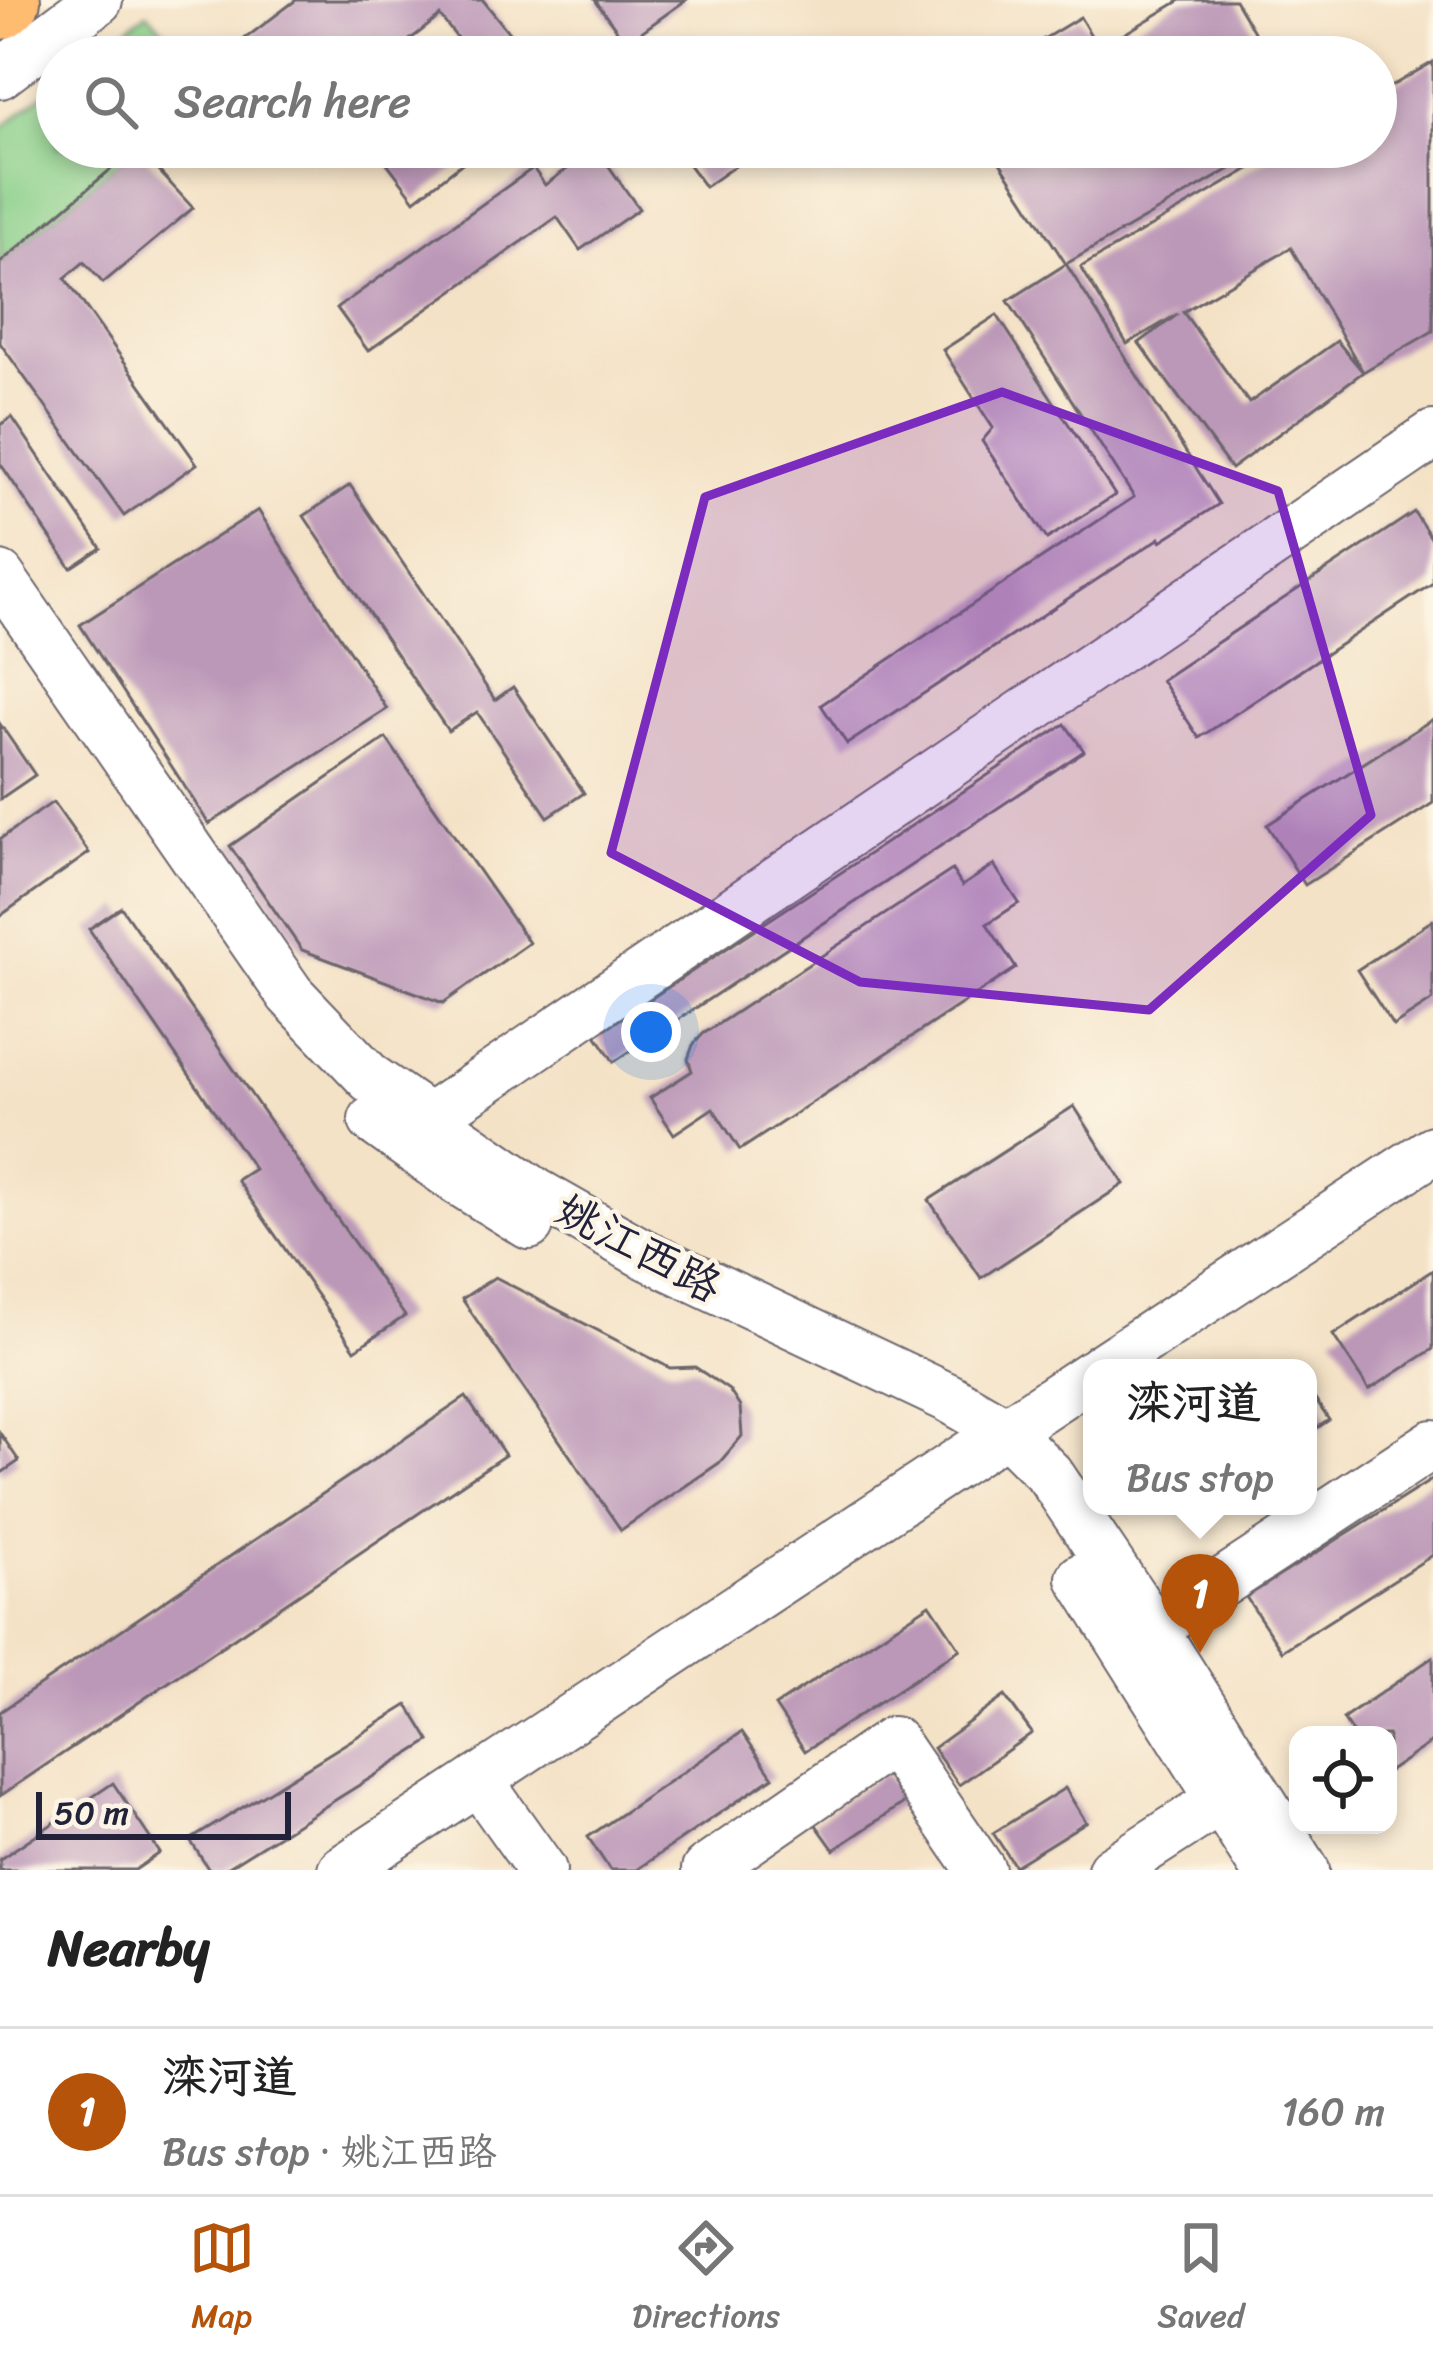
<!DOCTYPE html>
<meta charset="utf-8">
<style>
:root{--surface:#fff;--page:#f2f2f2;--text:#222;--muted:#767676;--line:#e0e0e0;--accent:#b45309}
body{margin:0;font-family:Sriracha,"LXGW WenKai TC",sans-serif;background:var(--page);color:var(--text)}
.controls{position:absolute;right:36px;bottom:36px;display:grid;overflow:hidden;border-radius:24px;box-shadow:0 6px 18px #0003}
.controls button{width:108px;height:108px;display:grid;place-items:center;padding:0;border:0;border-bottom:3px solid var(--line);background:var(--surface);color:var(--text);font:60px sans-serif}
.scale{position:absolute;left:36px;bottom:30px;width:255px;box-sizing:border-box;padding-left:12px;border:6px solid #22223b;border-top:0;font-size:33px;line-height:42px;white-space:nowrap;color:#22223b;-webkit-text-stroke:9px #fcf5e5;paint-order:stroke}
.you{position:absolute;left:651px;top:1032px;width:42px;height:42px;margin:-30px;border:9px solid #fff;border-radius:50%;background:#1a73e8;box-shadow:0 0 0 18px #1a73e833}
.badge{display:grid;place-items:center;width:78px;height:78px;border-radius:50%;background:var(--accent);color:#fff;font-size:39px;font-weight:700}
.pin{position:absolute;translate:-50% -99px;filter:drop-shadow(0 3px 6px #0008)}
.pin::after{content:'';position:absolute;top:63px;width:42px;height:36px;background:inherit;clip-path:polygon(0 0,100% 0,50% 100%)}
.popup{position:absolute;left:1083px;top:1359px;width:234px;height:156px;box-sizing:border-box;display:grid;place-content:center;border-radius:24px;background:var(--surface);filter:drop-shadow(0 3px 9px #0005);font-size:39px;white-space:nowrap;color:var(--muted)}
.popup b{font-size:45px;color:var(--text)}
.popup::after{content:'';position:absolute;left:50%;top:100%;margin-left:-24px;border:24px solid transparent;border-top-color:var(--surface)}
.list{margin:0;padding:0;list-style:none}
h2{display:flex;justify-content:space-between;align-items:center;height:156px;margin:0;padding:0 48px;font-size:51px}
h2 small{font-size:39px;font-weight:400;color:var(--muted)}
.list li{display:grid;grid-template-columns:78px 1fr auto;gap:36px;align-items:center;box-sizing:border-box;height:168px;padding:0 48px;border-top:3px solid var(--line)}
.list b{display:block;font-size:45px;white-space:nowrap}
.list p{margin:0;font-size:39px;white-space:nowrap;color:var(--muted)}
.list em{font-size:39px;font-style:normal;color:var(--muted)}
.icon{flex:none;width:66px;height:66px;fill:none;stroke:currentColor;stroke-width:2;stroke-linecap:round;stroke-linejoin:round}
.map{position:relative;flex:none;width:1433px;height:1870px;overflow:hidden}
.search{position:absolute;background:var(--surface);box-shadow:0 6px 18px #0003;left:36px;right:36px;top:36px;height:132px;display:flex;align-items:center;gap:30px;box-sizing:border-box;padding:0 42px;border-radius:66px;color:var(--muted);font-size:45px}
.sheet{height:324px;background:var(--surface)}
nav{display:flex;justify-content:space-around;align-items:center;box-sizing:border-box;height:168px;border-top:3px solid var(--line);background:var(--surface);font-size:33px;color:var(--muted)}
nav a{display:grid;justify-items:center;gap:6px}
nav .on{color:var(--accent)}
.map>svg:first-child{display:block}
</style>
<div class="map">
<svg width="1433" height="1870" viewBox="0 0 1433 1870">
<rect width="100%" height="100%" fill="#fcf5e5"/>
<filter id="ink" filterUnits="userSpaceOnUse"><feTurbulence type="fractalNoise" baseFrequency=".00833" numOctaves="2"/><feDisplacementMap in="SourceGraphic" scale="24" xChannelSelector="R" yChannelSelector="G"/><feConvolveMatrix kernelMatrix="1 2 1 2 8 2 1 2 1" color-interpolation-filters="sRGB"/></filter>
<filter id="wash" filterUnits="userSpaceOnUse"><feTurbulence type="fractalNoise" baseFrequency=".004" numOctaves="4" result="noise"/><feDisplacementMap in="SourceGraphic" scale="48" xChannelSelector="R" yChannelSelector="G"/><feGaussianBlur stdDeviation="2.7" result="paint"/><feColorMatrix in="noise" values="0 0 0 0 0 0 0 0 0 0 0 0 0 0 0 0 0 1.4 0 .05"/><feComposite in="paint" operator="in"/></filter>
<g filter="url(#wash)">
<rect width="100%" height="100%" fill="#f4e2c6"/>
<g fill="#88cf89" stroke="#557862" stroke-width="3">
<polygon points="147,13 189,57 92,57"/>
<polygon points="57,84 57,147 137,147 0,263 0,129"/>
</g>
<g id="blocks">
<g fill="#bb97b8" fill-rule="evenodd">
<polygon points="296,0 483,0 528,57 472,57 440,16 388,57 256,57 243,40"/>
<polygon points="595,0 686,0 626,43"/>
<polygon points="1181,0 1235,0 1269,57 1014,57 1080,17 1099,49"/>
<path d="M 1433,62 L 1433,331 L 1363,372 L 1231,469 L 1139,343 L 1178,314 L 1127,344 L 1081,267 L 1287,147 L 1376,147 L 1376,95 ZM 1291,248 L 1363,372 L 1337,341 L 1249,403 L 1183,312 Z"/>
<polygon points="137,147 193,208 103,283 84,262 65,278 197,464 124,516 0,343 0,263"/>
<polygon points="391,147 483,147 415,200 381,155"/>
<polygon points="676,147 762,147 705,187"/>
<polygon points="990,147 1268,147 1066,264 1219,504 1161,541 1160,538 847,744 821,705 1134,497 1008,301 1066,264"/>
<polygon points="596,148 639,209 580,250 557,217 368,351 337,308 533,168 545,185"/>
<polygon points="997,315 1115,495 1047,539 982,441 993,428 943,350"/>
<polygon points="12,417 101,548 71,568 0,463 0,425"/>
<polygon points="350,485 495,700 513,687 584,793 548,817 477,712 448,731 304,516"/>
<polygon points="258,510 387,709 209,824 80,625"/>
<polygon points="1414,512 1433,541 1433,583 1199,738 1161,680"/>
<polygon points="1433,719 1433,803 1305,885 1267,825"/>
<polygon points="0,724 35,775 0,799"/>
<polygon points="1065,724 1084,751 614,1062 596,1035"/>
<polygon points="386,738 529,943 443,1003 302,950 230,846"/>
<polygon points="53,802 89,853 0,916 0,839"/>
<polygon points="994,865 1019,903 987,924 1016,968 740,1150 713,1108 674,1134 650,1098 692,1071 688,1059 693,1045 703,1034 952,870 962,886"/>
<polygon points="121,907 405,1316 355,1350 237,1180 254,1169 89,929"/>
<polygon points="1433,920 1433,1000 1393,1026 1357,970"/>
<polygon points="1074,1106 1124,1184 981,1278 929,1200"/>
<polygon points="1433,1270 1433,1349 1369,1390 1333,1335"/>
<polygon points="495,1277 670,1368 695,1367 729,1390 740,1407 742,1436 719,1463 621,1530 462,1299"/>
<polygon points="1308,1389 1329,1420 1308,1434"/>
<polygon points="466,1397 505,1455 0,1796 0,1712"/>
<polygon points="0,1433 19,1461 0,1474"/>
<polygon points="1433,1479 1433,1555 1282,1651 1246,1597"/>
<polygon points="930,1604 960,1649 805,1751 775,1706"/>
<polygon points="1433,1657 1433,1741 1388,1772 1388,1735 1354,1735 1343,1719"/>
<polygon points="1005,1696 1032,1733 959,1785 933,1748"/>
<polygon points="408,1705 430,1741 223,1870 209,1870 190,1840"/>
<polygon points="742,1732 773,1777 636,1870 610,1870 588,1837"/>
<polygon points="885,1773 905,1802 834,1850 814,1822"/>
<polygon points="113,1783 160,1853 135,1870 0,1870 0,1859"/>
<polygon points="1065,1788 1086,1822 1015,1866 993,1833"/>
</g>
</g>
</g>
<g filter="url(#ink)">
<use href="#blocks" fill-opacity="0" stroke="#6c656c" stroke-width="3"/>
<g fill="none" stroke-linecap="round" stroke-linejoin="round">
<defs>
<g id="minor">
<polyline points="0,74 98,0"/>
<polyline points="0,576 290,994 370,1078 535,1192 642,1253 949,1398 1006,1431 1050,1475 1153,1628 1305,1870"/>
<polyline points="428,1119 1433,435"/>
<polyline points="373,1120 460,1182 529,1225"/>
<polyline points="1101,1368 1433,1150"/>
<polyline points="1081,1578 1265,1870"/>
<polyline points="1153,1628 1433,1444"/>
<polyline points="478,1780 542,1870"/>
<polyline points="342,1870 1092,1374"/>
<polyline points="706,1870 893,1741 981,1870"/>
<polyline points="1112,1870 1244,1785"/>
</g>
<polyline id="highway" points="0,6 7,0"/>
</defs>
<use href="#minor" stroke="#6c656c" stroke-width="52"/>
<use href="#highway" stroke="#6c656c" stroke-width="70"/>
<use href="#minor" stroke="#fff" stroke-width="48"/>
<use href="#highway" stroke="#fdbc70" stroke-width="66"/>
</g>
</g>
<path fill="#7b2cbf" fill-opacity="0.2" stroke="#7b2cbf" stroke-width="9" stroke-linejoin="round" d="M 1002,392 L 1278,491 L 1371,815 L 1149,1010 L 860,982 L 611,853 L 705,497 Z"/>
<g text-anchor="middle" stroke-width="9" stroke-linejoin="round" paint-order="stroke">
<g font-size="45" fill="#22223b" stroke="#fcf5e5">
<text transform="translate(639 1247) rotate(28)" y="16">姚江西路</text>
</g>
</g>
</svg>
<div class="controls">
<button><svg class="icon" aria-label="locate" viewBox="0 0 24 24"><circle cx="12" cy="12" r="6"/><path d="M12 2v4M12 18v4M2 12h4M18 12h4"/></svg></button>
</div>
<div class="scale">50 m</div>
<div class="you"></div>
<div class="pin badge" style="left:1200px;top:1653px">1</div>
<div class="popup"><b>滦河道</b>Bus stop</div>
<div class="search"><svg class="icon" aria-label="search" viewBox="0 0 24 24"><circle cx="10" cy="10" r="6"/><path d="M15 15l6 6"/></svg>Search here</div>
</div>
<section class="sheet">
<h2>Nearby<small></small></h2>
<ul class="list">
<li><span class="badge">1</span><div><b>滦河道</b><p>Bus stop · 姚江西路</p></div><em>160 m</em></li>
</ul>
</section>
<nav>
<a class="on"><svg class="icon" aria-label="map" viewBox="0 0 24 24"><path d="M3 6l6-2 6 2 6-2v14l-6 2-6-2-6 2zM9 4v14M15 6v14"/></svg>Map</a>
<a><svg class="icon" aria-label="directions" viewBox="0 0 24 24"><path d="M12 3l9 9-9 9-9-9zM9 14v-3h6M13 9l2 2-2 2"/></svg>Directions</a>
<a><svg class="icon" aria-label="saved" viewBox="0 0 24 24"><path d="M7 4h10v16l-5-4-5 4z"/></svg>Saved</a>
</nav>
